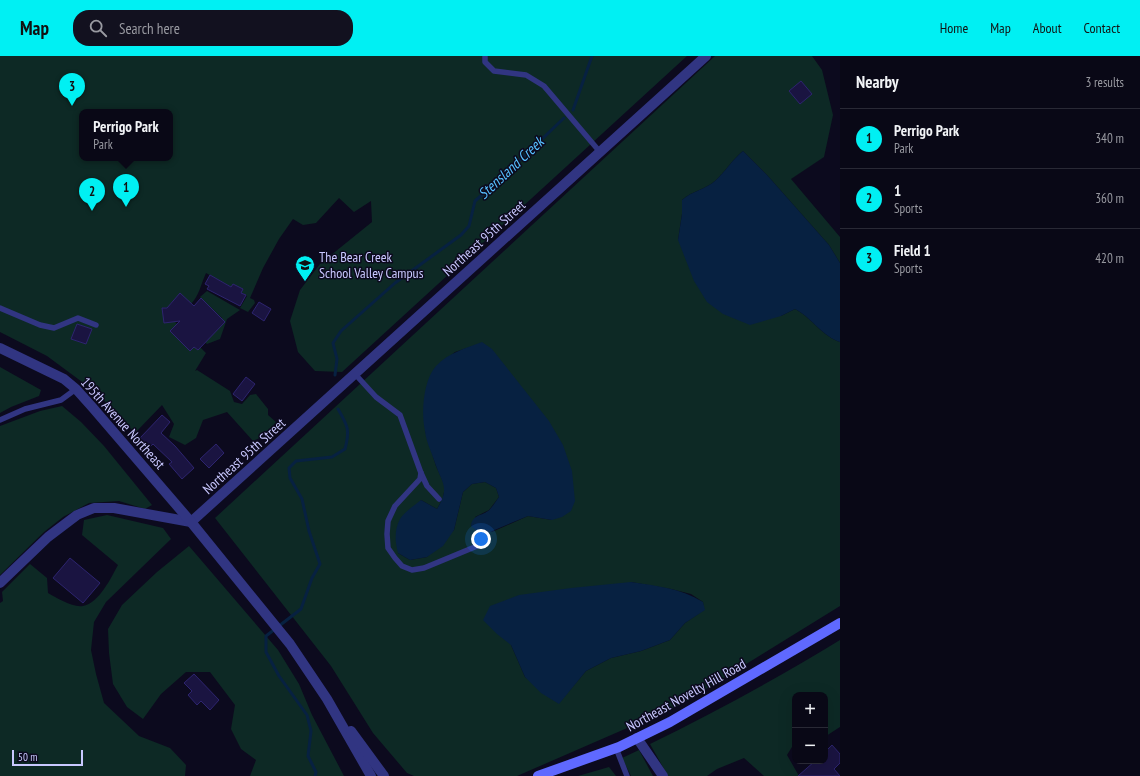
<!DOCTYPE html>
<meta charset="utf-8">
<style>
:root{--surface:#090816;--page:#12111f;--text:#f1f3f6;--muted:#999aa1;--line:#292935;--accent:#00f0f3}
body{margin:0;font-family:"PT Sans Narrow",sans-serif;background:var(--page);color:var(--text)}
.controls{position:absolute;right:12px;bottom:12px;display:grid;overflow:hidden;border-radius:8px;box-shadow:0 4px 16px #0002}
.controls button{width:36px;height:36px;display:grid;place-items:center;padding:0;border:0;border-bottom:1px solid var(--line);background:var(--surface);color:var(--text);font:20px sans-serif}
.scale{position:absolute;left:12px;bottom:10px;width:71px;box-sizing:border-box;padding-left:4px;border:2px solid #c9c8ff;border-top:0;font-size:11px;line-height:14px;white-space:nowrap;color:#c9c8ff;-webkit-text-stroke:3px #0c0a1e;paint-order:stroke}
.you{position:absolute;left:481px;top:483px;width:14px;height:14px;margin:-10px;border:3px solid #fff;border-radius:50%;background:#1a73e8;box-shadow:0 0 0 6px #1a73e833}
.badge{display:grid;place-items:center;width:26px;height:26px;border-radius:50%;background:var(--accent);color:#111;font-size:13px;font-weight:700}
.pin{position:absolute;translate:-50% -33px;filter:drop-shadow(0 1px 2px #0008)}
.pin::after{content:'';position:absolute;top:21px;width:14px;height:12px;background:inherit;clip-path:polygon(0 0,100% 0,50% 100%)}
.popup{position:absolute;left:79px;top:53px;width:94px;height:52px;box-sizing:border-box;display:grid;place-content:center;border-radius:8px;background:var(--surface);filter:drop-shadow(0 1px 3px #0005);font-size:13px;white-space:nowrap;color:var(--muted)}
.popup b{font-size:15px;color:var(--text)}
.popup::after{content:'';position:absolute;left:50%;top:100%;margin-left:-8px;border:8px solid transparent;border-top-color:var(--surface)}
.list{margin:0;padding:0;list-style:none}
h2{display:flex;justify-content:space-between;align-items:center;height:52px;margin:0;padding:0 16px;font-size:17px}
h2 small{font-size:13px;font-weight:400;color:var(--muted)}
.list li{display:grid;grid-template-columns:26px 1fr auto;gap:12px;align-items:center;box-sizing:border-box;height:60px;padding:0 16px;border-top:1px solid var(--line)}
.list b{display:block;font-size:15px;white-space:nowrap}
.list p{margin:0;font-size:13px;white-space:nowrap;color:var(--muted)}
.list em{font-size:13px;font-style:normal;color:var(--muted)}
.icon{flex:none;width:22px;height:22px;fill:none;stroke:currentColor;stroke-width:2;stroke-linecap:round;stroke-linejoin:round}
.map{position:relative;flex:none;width:840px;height:720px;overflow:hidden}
header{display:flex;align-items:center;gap:24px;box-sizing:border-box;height:56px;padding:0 20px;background:var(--accent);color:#111}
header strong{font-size:19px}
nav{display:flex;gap:22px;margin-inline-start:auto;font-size:14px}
.search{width:280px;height:36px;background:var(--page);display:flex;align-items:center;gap:10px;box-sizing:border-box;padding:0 14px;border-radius:16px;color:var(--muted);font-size:15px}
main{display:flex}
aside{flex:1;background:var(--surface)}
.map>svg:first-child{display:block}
</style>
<header>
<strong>Map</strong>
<div class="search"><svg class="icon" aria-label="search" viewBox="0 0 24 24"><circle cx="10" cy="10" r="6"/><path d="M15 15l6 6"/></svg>Search here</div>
<nav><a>Home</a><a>Map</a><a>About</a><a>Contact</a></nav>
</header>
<main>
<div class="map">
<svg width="840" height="720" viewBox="0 0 840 720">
<rect width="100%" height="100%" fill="#0c0a1e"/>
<g fill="#0d2925" fill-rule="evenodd">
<path d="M 0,0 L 687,0 L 342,316 L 315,315 L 298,296 L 290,265 L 300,234 L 320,208 L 372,166 L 371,145 L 354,156 L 339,142 L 316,167 L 303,169 L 293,163 L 279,183 L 263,212 L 250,242 L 254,244 L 255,247 L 248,256 L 240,252 L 247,240 L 246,239 L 206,217 C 201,228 199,240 191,248 L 180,238 L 170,248 L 172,251 L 162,252 L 177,268 L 170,275 L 190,295 L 194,291 L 198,294 L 200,291 L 206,297 L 195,315 L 197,314 L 230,335 L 234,346 L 242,348 L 250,339 L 256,338 L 268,353 L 268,359 L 276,366 L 264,380 L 253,385 L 227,356 L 203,364 L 196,382 L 185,389 L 169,381 L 174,368 L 162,349 L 135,377 L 97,337 L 47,300 L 0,276 ZM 82,56 L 170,56 L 170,102 L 82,102 Z"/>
<path d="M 715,0 L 812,0 L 822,14 L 833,59 L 824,101 L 791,123 L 840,181 L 840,207 L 829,189 L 767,119 L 743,95 C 732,104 725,116 715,125 C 706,133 692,135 682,144 L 682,158 L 678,184 L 781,260 L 795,253 C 812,262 822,280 840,286 L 840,550 L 680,649 L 517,720 L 414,720 L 407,717 L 373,677 L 331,610 L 215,462 ZM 482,287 L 552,464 L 528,460 L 492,476 L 475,461 L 489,454 L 499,441 L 496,432 L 485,426 L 472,428 L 463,436 L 454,474 L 427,501 L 410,504 L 398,497 L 421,444 L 437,453 L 443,442 L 445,430 L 436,410 L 425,375 L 436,311 L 455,296 ZM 631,526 L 671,533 L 691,538 L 703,546 L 704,554 L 685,567 L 670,584 L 641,595 L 611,602 L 586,615 L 559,647 L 525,621 L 511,589 Z"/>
<polygon points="207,235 240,254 227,263 220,283 207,288 193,274 217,267 222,262 200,241"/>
<polygon points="0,311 41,334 39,340 11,351 0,357"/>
<polygon points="62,350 81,366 104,390 152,449 145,453 119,445 89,447 63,461 44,476 0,519 0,370 40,355"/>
<path d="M 107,459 L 163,472 L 171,483 L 106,546 L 94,566 L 91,594 L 96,618 L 104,647 L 139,680 L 170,692 L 186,709 L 185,720 L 0,720 L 0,547 L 3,545 L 2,536 L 30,508 L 47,522 L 48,537 C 57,542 73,552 83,550 C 99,547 111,522 118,509 L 82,479 L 84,464 Z"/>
<polygon points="189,490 278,594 299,628 312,659 344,720 250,720 256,704 241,693 231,673 235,649 210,616 186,616 161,638 143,663 127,651 113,628 109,597 108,573 122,549 157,516"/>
<path d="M 840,584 L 840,671 L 826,680 L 825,679 L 825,639 L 795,639 L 795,686 L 787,699 L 799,720 L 764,720 L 744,702 L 717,713 L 707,720 L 668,720 L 650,688 C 715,656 778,622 840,584 Z"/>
<polygon points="639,694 653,720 631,720 622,702"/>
<polygon points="609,711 616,720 578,720"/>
</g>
<g fill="#072141">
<path d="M 743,95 L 767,119 L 829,189 L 840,207 L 840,286 C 822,280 812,262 795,253 L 781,260 L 750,269 L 723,258 L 707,246 L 694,225 L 678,184 L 682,158 L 682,144 C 692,135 706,133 715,125 C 725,116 732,104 743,95 Z"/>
<path d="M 482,286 L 492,293 L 549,365 L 563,389 L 572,415 L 575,445 L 571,455 L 562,461 L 552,464 L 528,460 L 485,478 L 477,475 L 471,470 C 472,459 481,460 488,455 C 492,452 496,445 499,441 L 496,432 L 485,426 L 472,428 L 463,436 L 454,474 L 443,490 L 427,501 L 410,504 L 398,497 C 395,486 394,474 400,463 C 404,456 415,449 421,444 L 437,453 C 451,430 441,427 434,404 C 431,395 426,385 425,375 C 421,357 423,325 436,310 C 448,297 466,292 482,286 Z"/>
<path d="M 631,526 C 657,530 680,532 703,546 L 705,554 L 685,567 L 670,584 L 641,595 L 611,602 L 586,615 L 559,648 L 541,637 L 525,621 L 511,589 L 497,578 L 483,564 L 490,550 L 519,539 L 571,532 Z"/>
</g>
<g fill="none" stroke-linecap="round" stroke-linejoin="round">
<g stroke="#072141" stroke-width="3">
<polyline points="573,54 592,0"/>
<polyline points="335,319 337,303 333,287 341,275 395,227 461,179 469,170 475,145 499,124 564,62"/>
<path d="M 315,720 L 316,716 L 308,700 L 311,675 L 307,659 L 279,620 L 266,596 L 266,580 L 301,553 L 312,522 L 320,508 L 309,475 L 302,443 L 290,422 L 289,412 L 296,405 L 332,401 L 345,393 C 350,374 348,370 338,353"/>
</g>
</g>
<g fill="#1a1441" stroke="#2d246f">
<polygon points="801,25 812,38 800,48 789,35"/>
<polygon points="210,219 231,231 233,228 243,233 241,237 246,239 240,250 207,233 209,230 205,228"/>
<polygon points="180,237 194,250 201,242 225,266 198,294 194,291 190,295 170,275 180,265 164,267 162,252 167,252"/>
<polygon points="259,246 271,253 264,265 252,257"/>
<polygon points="77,268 92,273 86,288 71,283"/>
<polygon points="246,321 255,328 242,345 233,338"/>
<polygon points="162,359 170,366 161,377 175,390 194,412 182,423 169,408 172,406 153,388 150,391 140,382"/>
<polygon points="216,388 224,397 209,412 200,403"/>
<polygon points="70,502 100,527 83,547 53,522"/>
<polygon points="194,618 219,644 210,654 201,645 197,649 188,639 192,635 184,627"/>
<polygon points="832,689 840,698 840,707 834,713 840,720 798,720 815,705 825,705 825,696"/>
</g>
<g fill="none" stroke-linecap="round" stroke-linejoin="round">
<g stroke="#313582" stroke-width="5.5">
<polyline points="485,1 485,6 494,15 526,19 544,30 600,96"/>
<polyline points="0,252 40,269 54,272 78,262 96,269"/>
<polyline points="355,318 376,341 400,359 421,417 427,430 439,443"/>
<polyline points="0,364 25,353 61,344 76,333"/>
<polyline points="421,417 420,423 395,450 388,465 387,478 388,492 395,502 402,510 412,514 424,512 482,488"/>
<polyline points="616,692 627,720"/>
</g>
<g stroke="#313582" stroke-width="10">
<polyline points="0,527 48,481 77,459 94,452 114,452 191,466 706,0"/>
<polyline points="637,682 663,720"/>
</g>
<g stroke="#313582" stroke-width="10">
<polyline points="0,292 64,323 76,333 93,352 191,466 290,588 327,643 371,720"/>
<polyline points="351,675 384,720"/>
</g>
<polyline stroke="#5f69ff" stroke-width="10" points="538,720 619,691 670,666 840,567"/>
</g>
<defs>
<symbol id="school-pin" viewBox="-11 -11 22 30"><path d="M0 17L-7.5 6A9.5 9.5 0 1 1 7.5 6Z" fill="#00f0f3" stroke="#0c0a1e"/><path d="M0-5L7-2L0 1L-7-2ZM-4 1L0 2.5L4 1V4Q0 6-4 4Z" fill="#111"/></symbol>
</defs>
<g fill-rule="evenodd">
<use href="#school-pin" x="294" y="198" width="22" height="30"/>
</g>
<g text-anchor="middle" stroke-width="3" stroke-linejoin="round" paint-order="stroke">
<g font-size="14" fill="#c9c8ff" stroke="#0c0a1e">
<text transform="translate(484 182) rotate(-42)" y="5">Northeast 95th Street</text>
<text transform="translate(123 367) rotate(48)" y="5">195th Avenue Northeast</text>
<text transform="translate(244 400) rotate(-42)" y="5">Northeast 95th Street</text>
<text transform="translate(686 639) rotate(-29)" y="5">Northeast Novelty Hill Road</text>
</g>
<g font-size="14" fill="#c9c8ff" stroke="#0c0a1e" text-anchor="start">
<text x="319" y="206">The Bear Creek<tspan x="319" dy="16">School Valley Campus</tspan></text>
</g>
<g font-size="15" font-style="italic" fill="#56c0ff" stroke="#0c0a1e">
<text transform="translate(511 112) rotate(-43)" y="5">Stensland Creek</text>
</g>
</g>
</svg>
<div class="controls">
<button>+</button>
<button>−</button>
</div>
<div class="scale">50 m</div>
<div class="you"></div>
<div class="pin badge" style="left:126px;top:151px">1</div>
<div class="popup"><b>Perrigo Park</b>Park</div>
<div class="pin badge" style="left:92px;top:155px">2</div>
<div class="pin badge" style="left:72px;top:50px">3</div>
</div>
<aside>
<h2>Nearby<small>3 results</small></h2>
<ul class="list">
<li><span class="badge">1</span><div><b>Perrigo Park</b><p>Park</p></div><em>340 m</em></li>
<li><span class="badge">2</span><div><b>1</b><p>Sports</p></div><em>360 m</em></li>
<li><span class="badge">3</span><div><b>Field 1</b><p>Sports</p></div><em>420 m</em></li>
</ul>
</aside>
</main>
